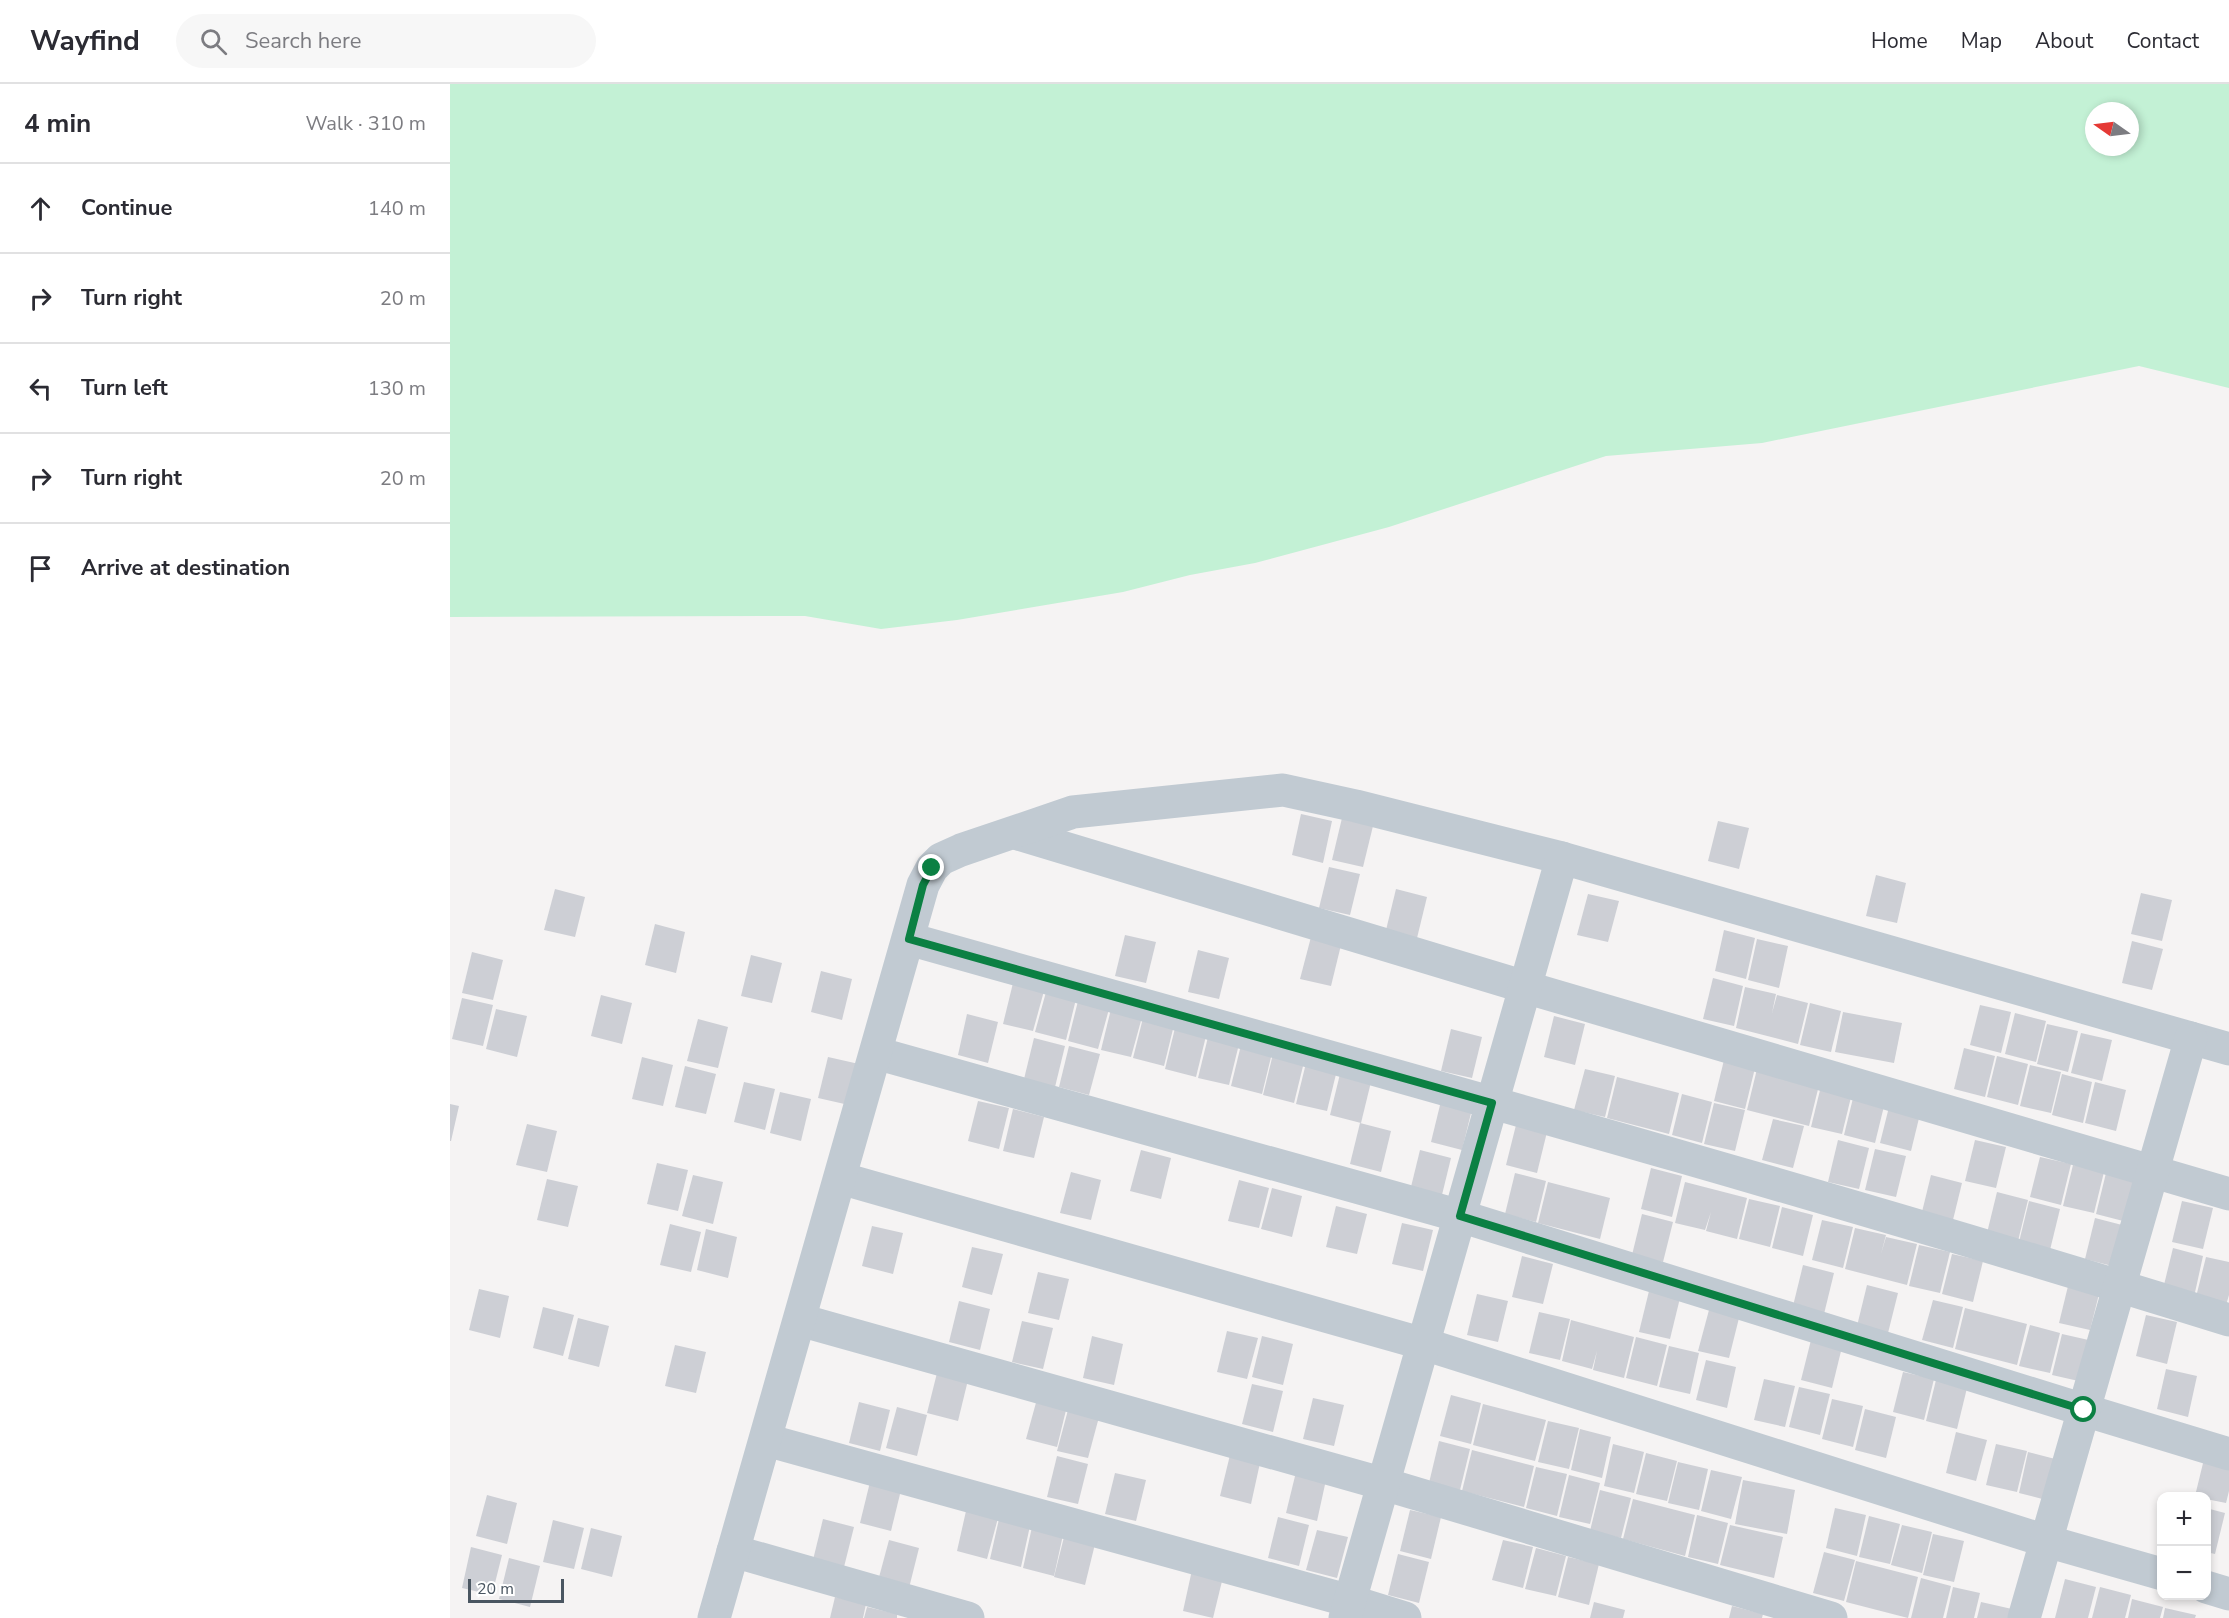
<!DOCTYPE html>
<meta charset="utf-8">
<style>
:root{--surface:#fff;--page:#f7f7f7;--text:#2b2b33;--muted:#7c7c81;--line:#e1e1e2}
body{margin:0;font-family:"Nunito Sans",sans-serif;background:var(--page);color:var(--text)}
.controls{position:absolute;right:18px;bottom:18px;display:grid;overflow:hidden;border-radius:12px;box-shadow:0 3px 9px #0003}
.controls button{width:54px;height:54px;display:grid;place-items:center;padding:0;border:0;border-bottom:2px solid var(--line);background:var(--surface);color:var(--text);font:30px sans-serif}
.compass{position:absolute;left:1635px;top:18px;width:54px;height:54px;border-radius:50%;background:var(--surface);box-shadow:0 3px 9px #0003;rotate:284deg}
.scale{position:absolute;left:18px;bottom:15px;width:96px;box-sizing:border-box;padding-left:6px;border:3px solid #4a5661;border-top:0;font-size:16px;line-height:21px;white-space:nowrap;color:#4a5661;-webkit-text-stroke:4px #fff;paint-order:stroke}
.stop{position:absolute;width:18px;height:18px;margin:-14px;border:4px solid #0b8043;border-radius:50%;background:#fff}
.stop.end{background:#0b8043;border-color:#fff;box-shadow:0 2px 6px #0008}
.list{margin:0;padding:0;list-style:none}
h2{display:flex;justify-content:space-between;align-items:center;height:78px;margin:0;padding:0 24px;font-size:26px}
h2 small{font-size:20px;font-weight:400;color:var(--muted)}
.list li{display:grid;grid-template-columns:39px 1fr auto;gap:18px;align-items:center;box-sizing:border-box;height:90px;padding:0 24px;border-top:2px solid var(--line)}
.list b{display:block;font-size:22px;white-space:nowrap}
.list em{font-size:20px;font-style:normal;color:var(--muted)}
.icon{flex:none;width:33px;height:33px;fill:none;stroke:currentColor;stroke-width:2;stroke-linecap:round;stroke-linejoin:round}
.map{position:relative;flex:none;width:1779px;height:1534px;overflow:hidden}
header{display:flex;align-items:center;gap:36px;box-sizing:border-box;height:84px;padding:0 30px;background:var(--surface);border-bottom:2px solid var(--line)}
header strong{font-size:28px}
nav{display:flex;gap:33px;margin-inline-start:auto;font-size:21px}
.search{width:420px;height:54px;background:var(--page);display:flex;align-items:center;gap:15px;box-sizing:border-box;padding:0 21px;border-radius:33px;color:var(--muted);font-size:22px}
main{display:flex}
aside{flex:1;background:var(--surface)}
.map>svg:first-child{display:block}
</style>
<header>
<strong>Wayfind</strong>
<div class="search"><svg class="icon" aria-label="search" viewBox="0 0 24 24"><circle cx="10" cy="10" r="6"/><path d="M15 15l6 6"/></svg>Search here</div>
<nav><a>Home</a><a>Map</a><a>About</a><a>Contact</a></nav>
</header>
<main>
<aside>
<h2>4 min<small>Walk · 310 m</small></h2>
<ul class="list">
<li><svg class="icon" aria-label="ahead" viewBox="0 0 24 24"><path d="M12 20V5M6 11l6-6 6 6"/></svg><div><b>Continue</b></div><em>140 m</em></li>
<li><svg class="icon" aria-label="right" viewBox="0 0 24 24"><path d="M7 20v-9h11M14 6l5 5-5 5"/></svg><div><b>Turn right</b></div><em>20 m</em></li>
<li><svg class="icon" aria-label="left" viewBox="0 0 24 24"><path d="M17 20v-9H6M10 6l-5 5 5 5"/></svg><div><b>Turn left</b></div><em>130 m</em></li>
<li><svg class="icon" aria-label="right" viewBox="0 0 24 24"><path d="M7 20v-9h11M14 6l5 5-5 5"/></svg><div><b>Turn right</b></div><em>20 m</em></li>
<li><svg class="icon" aria-label="arrive" viewBox="0 0 24 24"><path d="M6 21V4h12l-3 4 3 4H6"/></svg><div><b>Arrive at destination</b></div></li>
</ul>
</aside>
<div class="map">
<svg width="1779" height="1534" viewBox="0 0 1779 1534">
<rect width="100%" height="100%" fill="#f5f3f3"/>
<path fill="#c3f1d5" fill-rule="evenodd" d="M 0,0 L 1779,0 L 1779,304 L 1689,282 L 1312,359 L 1156,372 L 939,443 L 805,479 L 740,491 L 673,508 L 507,536 L 431,545 L 355,532 L 0,533 ZM 1644,27 L 1680,27 L 1680,63 L 1644,63 Z"/>
<g fill="#cdcfd5">
<polygon points="851,730 882,737 873,779 842,771"/>
<polygon points="892,734 923,742 913,783 882,776"/>
<polygon points="1268,737 1299,744 1289,785 1258,777"/>
<polygon points="879,783 910,790 900,831 869,824"/>
<polygon points="1426,791 1456,799 1447,839 1416,832"/>
<polygon points="105,805 135,813 125,853 94,846"/>
<polygon points="946,805 977,813 967,854 936,846"/>
<polygon points="1691,809 1722,816 1712,857 1681,850"/>
<polygon points="1138,810 1169,817 1158,858 1127,851"/>
<polygon points="205,840 235,848 226,889 195,881"/>
<polygon points="1274,846 1305,854 1296,895 1265,887"/>
<polygon points="675,851 706,858 696,899 665,892"/>
<polygon points="861,853 891,861 881,902 850,895"/>
<polygon points="1307,855 1338,862 1329,904 1298,896"/>
<polygon points="1682,857 1713,865 1702,906 1672,899"/>
<polygon points="748,866 779,874 769,915 738,908"/>
<polygon points="22,868 53,876 43,916 12,909"/>
<polygon points="301,871 332,879 322,919 291,912"/>
<polygon points="371,887 402,895 392,936 361,928"/>
<polygon points="1263,894 1293,902 1284,942 1253,935"/>
<polygon points="563,899 594,907 583,947 553,940"/>
<polygon points="1295,903 1326,910 1322,929 1327,911 1358,919 1348,960 1286,944"/>
<polygon points="596,908 626,915 616,956 585,948"/>
<polygon points="151,911 182,919 172,960 141,952"/>
<polygon points="12,914 43,921 33,962 2,955"/>
<polygon points="628,917 659,925 648,965 618,957"/>
<polygon points="1360,919 1391,927 1381,968 1350,961"/>
<polygon points="1530,921 1561,928 1551,969 1520,961"/>
<polygon points="46,925 77,932 67,973 36,965"/>
<polygon points="661,925 692,933 681,973 651,966"/>
<polygon points="1393,928 1452,939 1444,979 1385,968"/>
<polygon points="1565,929 1596,937 1586,978 1555,970"/>
<polygon points="517,930 548,938 538,979 508,971"/>
<polygon points="1104,932 1135,940 1125,981 1094,973"/>
<polygon points="693,934 724,941 714,982 683,974"/>
<polygon points="248,935 278,943 268,984 237,977"/>
<polygon points="1597,940 1628,947 1618,988 1587,980"/>
<polygon points="725,944 756,952 746,993 715,985"/>
<polygon points="1001,945 1032,953 1022,994 991,987"/>
<polygon points="1631,949 1662,956 1652,997 1621,989"/>
<polygon points="758,953 789,960 779,1001 748,994"/>
<polygon points="584,954 615,962 605,1003 574,995"/>
<polygon points="791,961 822,969 812,1010 781,1002"/>
<polygon points="619,962 650,970 639,1011 609,1003"/>
<polygon points="1514,964 1545,972 1535,1013 1504,1005"/>
<polygon points="823,970 854,978 844,1019 813,1011"/>
<polygon points="1547,972 1578,980 1568,1021 1537,1013"/>
<polygon points="192,973 223,981 213,1022 182,1015"/>
<polygon points="378,973 409,980 399,1021 368,1014"/>
<polygon points="1274,976 1305,984 1295,1025 1264,1017"/>
<polygon points="856,979 887,986 877,1027 846,1020"/>
<polygon points="1580,981 1611,988 1601,1029 1570,1022"/>
<polygon points="235,982 266,990 256,1030 225,1023"/>
<polygon points="1135,985 1165,992 1155,1033 1124,1026"/>
<polygon points="1307,985 1369,1001 1359,1042 1297,1026"/>
<polygon points="890,990 921,998 911,1039 880,1031"/>
<polygon points="1612,990 1642,998 1633,1039 1602,1031"/>
<polygon points="1167,993 1229,1009 1219,1050 1157,1034"/>
<polygon points="294,998 325,1005 315,1046 284,1038"/>
<polygon points="1645,998 1676,1006 1666,1047 1635,1039"/>
<polygon points="1371,1002 1402,1009 1392,1050 1361,1043"/>
<polygon points="330,1008 361,1015 351,1057 320,1049"/>
<polygon points="1232,1010 1262,1018 1252,1059 1222,1051"/>
<polygon points="1404,1010 1435,1018 1425,1059 1394,1051"/>
<polygon points="528,1017 559,1024 549,1065 518,1057"/>
<polygon points="991,1017 1022,1025 1012,1066 981,1058"/>
<polygon points="1264,1019 1295,1026 1285,1067 1254,1060"/>
<polygon points="1440,1019 1471,1026 1461,1067 1430,1059"/>
<polygon points="0,1020 9,1022 1,1057 0,1057"/>
<polygon points="563,1025 594,1033 584,1074 553,1067"/>
<polygon points="1323,1035 1354,1042 1343,1084 1312,1076"/>
<polygon points="910,1039 941,1047 931,1088 900,1080"/>
<polygon points="77,1040 107,1047 97,1088 66,1081"/>
<polygon points="1066,1041 1097,1048 1087,1089 1056,1081"/>
<polygon points="1388,1056 1419,1064 1409,1105 1378,1098"/>
<polygon points="1525,1056 1556,1063 1546,1104 1515,1097"/>
<polygon points="1425,1065 1456,1072 1446,1113 1415,1106"/>
<polygon points="691,1066 721,1074 711,1115 680,1107"/>
<polygon points="970,1066 1001,1074 991,1115 960,1107"/>
<polygon points="1590,1073 1621,1080 1611,1121 1580,1113"/>
<polygon points="207,1079 238,1086 228,1127 197,1120"/>
<polygon points="1623,1081 1654,1088 1644,1129 1613,1122"/>
<polygon points="1201,1084 1232,1092 1222,1133 1191,1125"/>
<polygon points="621,1088 651,1096 641,1136 610,1129"/>
<polygon points="1065,1089 1096,1097 1086,1138 1055,1130"/>
<polygon points="1656,1089 1687,1097 1677,1138 1646,1130"/>
<polygon points="243,1091 273,1098 263,1140 232,1132"/>
<polygon points="1481,1091 1512,1099 1502,1140 1471,1132"/>
<polygon points="97,1095 128,1102 118,1143 87,1136"/>
<polygon points="789,1096 819,1104 809,1144 778,1137"/>
<polygon points="1098,1098 1160,1114 1150,1155 1088,1139"/>
<polygon points="1235,1098 1297,1114 1287,1155 1256,1147 1261,1128 1255,1146 1225,1139"/>
<polygon points="822,1104 852,1112 842,1153 811,1145"/>
<polygon points="1547,1108 1578,1116 1568,1157 1537,1149"/>
<polygon points="1299,1115 1330,1122 1320,1163 1289,1155"/>
<polygon points="1579,1117 1610,1125 1600,1166 1569,1158"/>
<polygon points="1732,1117 1763,1124 1753,1165 1722,1158"/>
<polygon points="886,1122 917,1130 907,1170 876,1163"/>
<polygon points="1332,1123 1363,1131 1353,1172 1322,1164"/>
<polygon points="1192,1130 1223,1138 1213,1178 1182,1171"/>
<polygon points="1645,1134 1676,1142 1666,1183 1635,1175"/>
<polygon points="1372,1136 1403,1143 1393,1184 1362,1176"/>
<polygon points="952,1139 983,1146 973,1187 942,1180"/>
<polygon points="220,1140 251,1148 241,1188 210,1181"/>
<polygon points="422,1142 453,1149 443,1190 412,1182"/>
<polygon points="1405,1144 1436,1151 1431,1170 1436,1153 1467,1160 1457,1201 1395,1185"/>
<polygon points="256,1145 287,1153 278,1194 247,1186"/>
<polygon points="1469,1161 1500,1168 1490,1209 1459,1202"/>
<polygon points="522,1163 553,1170 542,1211 512,1203"/>
<polygon points="1723,1164 1753,1172 1744,1213 1713,1205"/>
<polygon points="1502,1170 1533,1177 1523,1218 1492,1210"/>
<polygon points="1072,1172 1103,1180 1093,1220 1062,1213"/>
<polygon points="1756,1173 1779,1178 1779,1211 1776,1221 1746,1213"/>
<polygon points="1353,1181 1384,1189 1374,1230 1343,1222"/>
<polygon points="588,1188 619,1195 609,1236 578,1229"/>
<polygon points="1619,1198 1650,1206 1640,1246 1609,1239"/>
<polygon points="1417,1201 1448,1209 1438,1249 1407,1242"/>
<polygon points="29,1205 59,1212 50,1254 19,1246"/>
<polygon points="1199,1207 1230,1214 1220,1255 1189,1248"/>
<polygon points="1027,1210 1058,1217 1048,1258 1017,1251"/>
<polygon points="1483,1216 1513,1223 1503,1264 1472,1256"/>
<polygon points="509,1217 540,1225 530,1266 499,1258"/>
<polygon points="93,1223 124,1231 113,1272 83,1264"/>
<polygon points="1515,1224 1577,1240 1567,1281 1505,1265"/>
<polygon points="1259,1226 1289,1234 1279,1274 1248,1267"/>
<polygon points="1089,1228 1120,1235 1110,1276 1079,1269"/>
<polygon points="1696,1231 1727,1238 1717,1280 1686,1272"/>
<polygon points="128,1234 159,1242 149,1283 118,1275"/>
<polygon points="1121,1236 1184,1253 1174,1294 1143,1286 1147,1267 1142,1285 1112,1277"/>
<polygon points="572,1237 603,1244 593,1285 562,1278"/>
<polygon points="1580,1241 1610,1249 1600,1289 1569,1282"/>
<polygon points="777,1247 808,1254 797,1295 767,1288"/>
<polygon points="1612,1250 1643,1257 1633,1298 1602,1291"/>
<polygon points="642,1252 673,1260 664,1301 633,1294"/>
<polygon points="812,1252 843,1260 833,1301 802,1293"/>
<polygon points="1186,1253 1217,1261 1207,1302 1176,1294"/>
<polygon points="1361,1256 1392,1263 1382,1304 1351,1296"/>
<polygon points="225,1261 256,1268 246,1309 215,1302"/>
<polygon points="1219,1262 1249,1269 1240,1310 1209,1303"/>
<polygon points="1256,1276 1286,1283 1277,1324 1246,1316"/>
<polygon points="1716,1285 1747,1292 1738,1333 1707,1325"/>
<polygon points="1453,1288 1484,1295 1474,1336 1443,1328"/>
<polygon points="487,1289 518,1296 508,1337 477,1329"/>
<polygon points="1314,1295 1345,1302 1335,1343 1304,1336"/>
<polygon points="1486,1296 1517,1304 1507,1345 1476,1337"/>
<polygon points="802,1300 833,1307 823,1348 792,1340"/>
<polygon points="1349,1303 1380,1310 1370,1351 1339,1343"/>
<polygon points="1001,1311 1031,1319 1021,1360 990,1352"/>
<polygon points="863,1314 894,1321 884,1362 853,1355"/>
<polygon points="587,1315 617,1322 607,1363 576,1355"/>
<polygon points="1382,1315 1413,1322 1403,1363 1372,1355"/>
<polygon points="409,1318 440,1326 430,1367 399,1359"/>
<polygon points="1033,1320 1096,1336 1085,1377 1023,1361"/>
<polygon points="447,1323 477,1331 467,1372 436,1364"/>
<polygon points="1415,1325 1446,1333 1436,1374 1405,1366"/>
<polygon points="618,1326 649,1333 638,1374 607,1367"/>
<polygon points="1098,1337 1129,1344 1119,1385 1088,1378"/>
<polygon points="1130,1345 1161,1353 1152,1394 1121,1386"/>
<polygon points="1506,1348 1537,1356 1526,1397 1496,1389"/>
<polygon points="989,1357 1020,1365 1010,1406 979,1399"/>
<polygon points="1163,1360 1194,1368 1184,1409 1154,1402"/>
<polygon points="1546,1360 1577,1367 1567,1408 1536,1401"/>
<polygon points="1022,1366 1084,1382 1074,1423 1012,1407"/>
<polygon points="1578,1368 1609,1376 1600,1417 1569,1409"/>
<polygon points="1196,1369 1227,1377 1217,1417 1186,1410"/>
<polygon points="780,1371 810,1379 801,1420 770,1412"/>
<polygon points="1755,1371 1779,1377 1779,1407 1776,1419 1756,1415 1756,1412 1745,1412"/>
<polygon points="607,1372 638,1380 628,1420 597,1413"/>
<polygon points="1228,1378 1258,1385 1249,1426 1218,1419"/>
<polygon points="1086,1383 1117,1390 1107,1432 1076,1424"/>
<polygon points="1261,1386 1292,1393 1281,1435 1251,1427"/>
<polygon points="846,1388 876,1396 867,1437 836,1429"/>
<polygon points="665,1389 696,1396 686,1437 655,1430"/>
<polygon points="1119,1391 1150,1399 1140,1440 1109,1433"/>
<polygon points="1293,1396 1345,1406 1337,1450 1285,1440"/>
<polygon points="420,1398 451,1406 441,1447 410,1439"/>
<polygon points="1150,1406 1181,1414 1171,1454 1140,1447"/>
<polygon points="37,1411 67,1419 57,1460 26,1452"/>
<polygon points="1183,1415 1245,1431 1235,1472 1173,1455"/>
<polygon points="1385,1424 1416,1431 1407,1472 1376,1464"/>
<polygon points="1756,1424 1775,1429 1765,1470 1756,1468"/>
<polygon points="960,1426 991,1433 981,1475 950,1467"/>
<polygon points="516,1427 548,1434 537,1475 507,1467"/>
<polygon points="1247,1431 1278,1439 1268,1480 1238,1473"/>
<polygon points="1419,1432 1450,1440 1440,1480 1409,1473"/>
<polygon points="828,1433 859,1441 849,1482 818,1474"/>
<polygon points="373,1435 404,1443 394,1483 363,1476"/>
<polygon points="549,1435 580,1442 571,1483 540,1475"/>
<polygon points="103,1436 134,1444 124,1485 93,1478"/>
<polygon points="1280,1441 1333,1453 1324,1494 1270,1481"/>
<polygon points="1452,1441 1482,1448 1472,1489 1441,1481"/>
<polygon points="582,1443 613,1451 604,1492 573,1484"/>
<polygon points="141,1444 172,1452 162,1493 131,1485"/>
<polygon points="867,1446 898,1453 887,1494 856,1486"/>
<polygon points="1483,1450 1514,1457 1504,1498 1473,1491"/>
<polygon points="614,1453 645,1460 635,1501 604,1493"/>
<polygon points="439,1456 469,1464 459,1504 428,1497"/>
<polygon points="1053,1456 1083,1463 1073,1504 1042,1496"/>
<polygon points="21,1463 52,1471 42,1511 12,1504"/>
<polygon points="1086,1464 1116,1472 1106,1512 1075,1505"/>
<polygon points="1374,1468 1405,1476 1394,1517 1363,1509"/>
<polygon points="948,1470 979,1478 969,1519 938,1511"/>
<polygon points="1118,1473 1149,1480 1139,1521 1108,1513"/>
<polygon points="59,1474 90,1482 80,1523 49,1515"/>
<polygon points="1406,1477 1468,1493 1458,1534 1396,1518"/>
<polygon points="742,1486 773,1493 763,1534 733,1527"/>
<polygon points="1471,1494 1501,1502 1493,1534 1461,1534"/>
<polygon points="1615,1495 1646,1503 1638,1534 1605,1534"/>
<polygon points="1503,1503 1530,1509 1524,1534 1496,1534"/>
<polygon points="1650,1503 1681,1511 1675,1534 1642,1534"/>
<polygon points="385,1513 416,1520 413,1534 380,1534"/>
<polygon points="1682,1515 1713,1523 1710,1534 1678,1534"/>
<polygon points="1144,1518 1175,1526 1173,1534 1140,1534"/>
<polygon points="1531,1518 1562,1525 1560,1534 1527,1534"/>
<polygon points="1282,1522 1313,1530 1312,1534 1279,1534"/>
<polygon points="417,1523 447,1530 447,1534 414,1534"/>
<polygon points="1715,1524 1746,1531 1745,1534 1713,1534"/>
</g>
<g fill="none" stroke-linecap="round" stroke-linejoin="round">
<g stroke="#c1cad2" stroke-width="33">
<polyline points="565,749 1075,903 1779,1110"/>
<path d="M 459,855 C 900,979 1342,1100 1779,1236"/>
<polyline points="426,969 1010,1132 1634,1326 1779,1370"/>
<polyline points="390,1094 974,1260 1596,1457 1712,1490"/>
<polyline points="350,1236 934,1400 1381,1534"/>
<polyline points="316,1356 900,1517 955,1534"/>
<polyline points="283,1467 518,1534"/>
<polyline points="1756,1503 1779,1510"/>
<polyline points="264,1534 473,801 482,784 491,775 511,766 623,728 833,706 906,722 1112,774"/>
<polyline points="895,1534 1112,774 1779,965"/>
<polyline points="1574,1534 1741,954"/>
</g>
</g>
<g fill="none" stroke-linecap="round" stroke-linejoin="round">
<polyline stroke="#0b8043" stroke-width="8" points="482,784 473,801 459,855 1042,1019 1010,1132 1634,1326"/>
</g>
</svg>
<div class="controls">
<button>+</button>
<button>−</button>
</div>
<svg class="compass" viewBox="-18 -18 36 36"><path d="M0-13l5 13h-10z" fill="#e53935"/><path d="M0 13l5-13h-10z" fill="#7c7c81"/></svg>
<div class="scale">20 m</div>
<div class="stop" style="left:1634px;top:1326px"></div>
<div class="stop end" style="left:482px;top:784px"></div>
</div>
</main>
